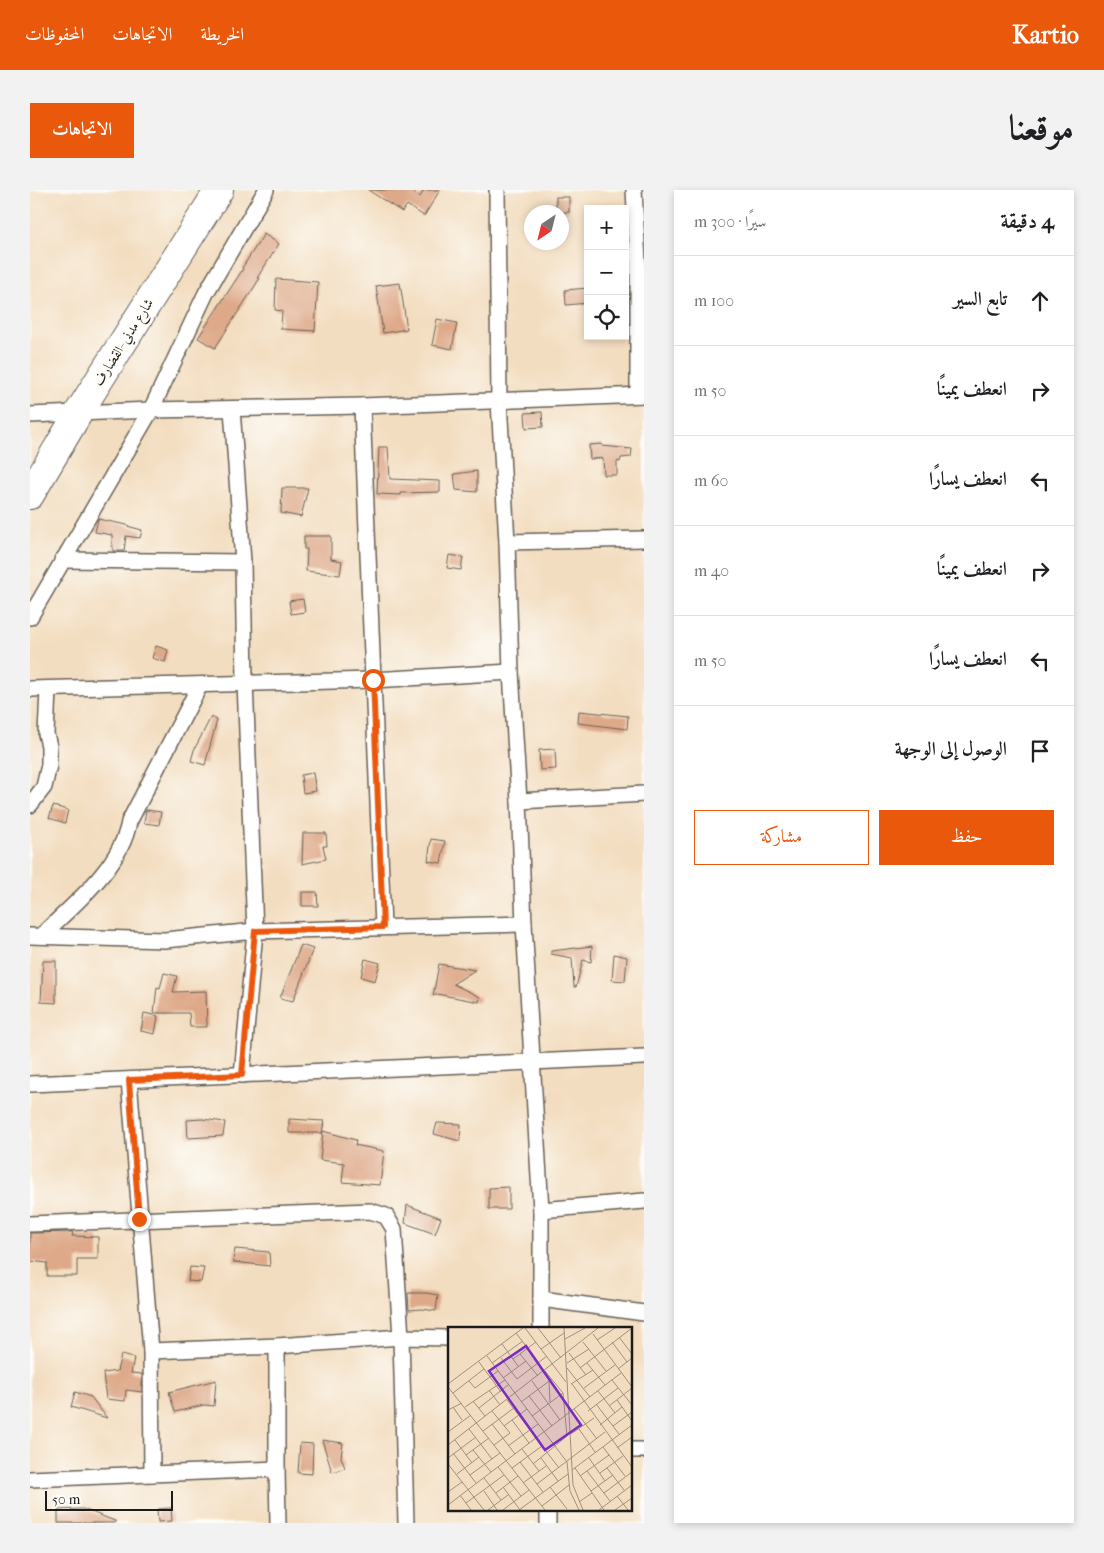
<!DOCTYPE html>
<html lang="ar">
<meta charset="utf-8">
<style>
:root{--surface:#fff;--page:#f2f2f2;--text:#202124;--muted:#757577;--line:#e0e0e0;--accent:#ea580c}
body{margin:0;font-family:"IM FELL French Canon",Amiri,serif;background:var(--page);color:var(--text);direction:rtl}
.controls{position:absolute;right:15px;top:15px;display:grid;overflow:hidden;border-radius:0px;box-shadow:0 2px 8px #0003}
.controls button{width:45px;height:45px;display:grid;place-items:center;padding:0;border:0;border-bottom:1px solid var(--line);background:var(--surface);color:var(--text);font:25px sans-serif}
.compass{position:absolute;left:494px;top:15px;width:45px;height:45px;border-radius:50%;background:var(--surface);box-shadow:0 2px 8px #0003;rotate:215deg}
.scale{position:absolute;left:15px;bottom:12px;width:128px;box-sizing:border-box;padding-left:5px;border:2px solid #1c1c1c;border-top:0;font-size:14px;line-height:18px;white-space:nowrap;color:#1c1c1c;-webkit-text-stroke:4px #fdfcf7;paint-order:stroke}
.stop{position:absolute;width:15px;height:15px;margin:-11px;border:4px solid #ea580c;border-radius:50%;background:#fff}
.stop.end{background:#ea580c;border-color:#fff;box-shadow:0 1px 5px #0008}
.list{margin:0;padding:0;list-style:none}
h2{display:flex;justify-content:space-between;align-items:center;height:65px;margin:0;padding:0 20px;font-size:21px}
h2 small{font-size:16px;font-weight:400;color:var(--muted)}
.list li{display:grid;grid-template-columns:32px 1fr auto;gap:15px;align-items:center;box-sizing:border-box;height:90px;padding:0 20px;border-top:1px solid var(--line)}
.list b{display:block;font-size:19px;white-space:nowrap}
.list em{font-size:16px;font-style:normal;color:var(--muted)}
.actions{display:flex;gap:10px;padding:15px 20px}
.actions a{flex:1;padding:11px 0;border:1px solid var(--accent);border-radius:0px;text-align:center;font-size:18px;color:var(--accent)}
.actions .main{background:var(--accent);color:#fff}
.icon{flex:none;width:28px;height:28px;fill:none;stroke:currentColor;stroke-width:2;stroke-linecap:round;stroke-linejoin:round}
.map{position:relative;flex:none;width:614px;height:1333px;overflow:hidden;direction:ltr;border-radius:0px}
header{display:flex;align-items:center;gap:30px;box-sizing:border-box;height:70px;padding:0 25px;background:var(--accent);color:#fff}
header strong{font-size:24px}
nav{display:flex;gap:28px;margin-inline-start:auto;font-size:18px}
.intro{display:flex;align-items:center;justify-content:space-between;box-sizing:border-box;height:120px;padding:0 30px}
h1{margin:0;font-size:35px}
.button{padding:12px 22px;border-radius:0px;background:var(--accent);color:#fff;font-size:18px;font-weight:700}
main{display:flex;gap:30px;padding:0 30px}
aside{flex:1;background:var(--surface);border-radius:0px;box-shadow:0 2px 8px #0003}
.map>svg:first-child{display:block}
</style>
<header>
<strong>Kartio</strong>
<nav><a>الخريطة</a><a>الاتجاهات</a><a>المحفوظات</a></nav>
</header>
<div class="intro"><h1>موقعنا</h1><a class="button">الاتجاهات</a></div>
<main>
<aside>
<h2>4 دقيقة<small>سيرًا · 300 m</small></h2>
<ul class="list">
<li><svg class="icon" aria-label="ahead" viewBox="0 0 24 24"><path d="M12 20V5M6 11l6-6 6 6"/></svg><div><b>تابع السير</b></div><em>100 m</em></li>
<li><svg class="icon" aria-label="right" viewBox="0 0 24 24"><path d="M7 20v-9h11M14 6l5 5-5 5"/></svg><div><b>انعطف يمينًا</b></div><em>50 m</em></li>
<li><svg class="icon" aria-label="left" viewBox="0 0 24 24"><path d="M17 20v-9H6M10 6l-5 5 5 5"/></svg><div><b>انعطف يسارًا</b></div><em>60 m</em></li>
<li><svg class="icon" aria-label="right" viewBox="0 0 24 24"><path d="M7 20v-9h11M14 6l5 5-5 5"/></svg><div><b>انعطف يمينًا</b></div><em>40 m</em></li>
<li><svg class="icon" aria-label="left" viewBox="0 0 24 24"><path d="M17 20v-9H6M10 6l-5 5 5 5"/></svg><div><b>انعطف يسارًا</b></div><em>50 m</em></li>
<li><svg class="icon" aria-label="arrive" viewBox="0 0 24 24"><path d="M6 21V4h12l-3 4 3 4H6"/></svg><div><b>الوصول إلى الوجهة</b></div></li>
</ul>
<div class="actions"><a class="main">حفظ</a><a>مشاركة</a></div>
</aside>
<div class="map">
<svg width="614" height="1333" viewBox="0 0 614 1333">
<rect width="100%" height="100%" fill="#fdfcf7"/>
<filter id="ink" filterUnits="userSpaceOnUse"><feTurbulence type="fractalNoise" baseFrequency=".02" numOctaves="2"/><feDisplacementMap in="SourceGraphic" scale="10" xChannelSelector="R" yChannelSelector="G"/><feConvolveMatrix kernelMatrix="1 2 1 2 8 2 1 2 1" color-interpolation-filters="sRGB"/></filter>
<filter id="wash" filterUnits="userSpaceOnUse"><feTurbulence type="fractalNoise" baseFrequency=".0096" numOctaves="4" result="noise"/><feDisplacementMap in="SourceGraphic" scale="20" xChannelSelector="R" yChannelSelector="G"/><feGaussianBlur stdDeviation="1.12" result="paint"/><feColorMatrix in="noise" values="0 0 0 0 0 0 0 0 0 0 0 0 0 0 0 0 0 1.4 0 .05"/><feComposite in="paint" operator="in"/></filter>
<g filter="url(#wash)">
<rect width="100%" height="100%" fill="#f3ddc0"/>
<g id="blocks">
<g fill="#dea989">
<polygon points="338,0 386,0 384,3 390,7 394,0 410,0 394,26 377,15 372,22"/>
<rect x="526" y="7" width="13" height="15"/>
<polygon points="234,44 249,54 227,88 230,88 185,158 168,148 213,79 212,78"/>
<polygon points="246,89 288,92 285,141 251,139 252,121 245,120"/>
<polygon points="370,93 377,139 353,143 346,96"/>
<polygon points="558,98 558,113 536,115 535,100"/>
<polygon points="407,129 427,133 422,159 402,155"/>
<polygon points="512,222 513,237 496,238 495,223"/>
<polygon points="572,254 572,256 602,259 601,267 591,268 590,272 587,271 587,285 574,285 573,268 560,269 559,255"/>
<polygon points="349,257 358,257 360,289 410,291 410,302 371,303 371,305 347,304"/>
<polygon points="447,281 447,302 426,300 424,284"/>
<polygon points="252,298 278,298 271,327 251,323"/>
<polygon points="68,329 97,335 97,336 112,340 110,348 96,346 94,361 83,361 82,345 65,342"/>
<polygon points="274,346 301,346 301,369 312,371 310,385 276,381 277,359 274,359"/>
<polygon points="419,365 433,367 431,380 417,378"/>
<polygon points="273,409 275,422 261,424 259,411"/>
<polygon points="126,456 138,460 135,472 122,468"/>
<polygon points="549,521 598,526 597,539 548,533"/>
<polygon points="181,527 187,530 175,575 161,571 164,560"/>
<polygon points="525,559 526,579 510,580 509,560"/>
<polygon points="283,583 286,601 273,603 271,585"/>
<polygon points="23,616 38,620 35,633 19,628"/>
<polygon points="116,620 131,622 129,635 114,633"/>
<polygon points="273,643 296,643 297,656 293,656 296,669 272,674"/>
<polygon points="401,649 415,651 411,673 398,671"/>
<polygon points="272,702 287,702 288,716 272,716"/>
<polygon points="271,755 283,759 263,811 250,808"/>
<polygon points="562,756 561,772 553,770 546,797 544,797 542,768 521,764 521,761"/>
<polygon points="584,764 597,767 595,791 582,790"/>
<polygon points="335,769 350,773 345,791 331,787"/>
<polygon points="13,771 26,771 26,813 11,812"/>
<polygon points="409,774 445,780 423,794 450,807 449,812 407,804 403,806"/>
<polygon points="134,783 147,786 143,802 176,801 177,837 160,837 159,823 124,823 127,797 130,798"/>
<polygon points="114,823 128,826 125,844 111,841"/>
<polygon points="172,929 195,932 193,946 158,948 157,930"/>
<polygon points="259,929 294,931 292,943 259,943"/>
<polygon points="407,933 431,934 430,951 404,944"/>
<polygon points="293,941 326,950 325,955 354,961 350,995 312,992 314,973 290,970"/>
<polygon points="479,997 479,1019 459,1019 459,998"/>
<polygon points="377,1015 411,1028 405,1044 375,1033"/>
<polygon points="43,1042 42,1046 68,1047 68,1069 47,1069 47,1086 17,1086 17,1073 0,1071 0,1043"/>
<polygon points="205,1059 239,1062 240,1076 203,1072"/>
<polygon points="160,1077 174,1078 171,1092 158,1091"/>
<polygon points="378,1103 396,1103 408,1105 406,1121 392,1119 379,1120"/>
<polygon points="91,1165 104,1168 101,1183 112,1184 112,1202 96,1200 95,1211 76,1209 73,1183 87,1181"/>
<polygon points="186,1190 184,1216 174,1215 145,1222 139,1202"/>
<polygon points="45,1202 61,1207 77,1228 41,1217"/>
<polygon points="292,1250 313,1253 311,1267 315,1278 302,1282"/>
<polygon points="270,1253 283,1254 282,1284 268,1283"/>
<polygon points="141,1318 142,1331 128,1332 127,1319"/>
<polygon points="53,1319 85,1331 85,1333 28,1333 28,1320"/>
</g>
</g>
</g>
<g filter="url(#ink)">
<use href="#blocks" fill-opacity="0" stroke="#676055" stroke-width="1"/>
<g fill="none" stroke-linecap="round" stroke-linejoin="round">
<defs>
<g id="street">
<polyline points="467,0 469,211 477,352 481,482 489,611 494,734 511,1020 511,1138"/>
<polyline points="604,0 608,72 608,205"/>
<polyline points="332,216 353,737"/>
<polyline points="202,219 213,372 215,492 225,741 212,885"/>
<polyline points="0,225 121,220 332,216 614,205"/>
<polyline points="477,352 614,349"/>
<polyline points="32,370 213,372"/>
<polyline points="0,427 121,220 176,103 236,0"/>
<polyline points="0,499 343,490 481,482"/>
<polyline points="489,611 614,604"/>
<polyline points="0,615 14,597 19,575 19,556 16,544 18,500"/>
<polyline points="0,746 135,750 225,741 494,734"/>
<path d="M 11,746 C 43,715 91,677 99,632 L 170,495"/>
<polyline points="99,890 121,1161 122,1284"/>
<polyline points="0,894 614,867"/>
<polyline points="511,1020 614,1011"/>
<polyline points="0,1034 340,1021 356,1026 364,1039 371,1147 376,1333"/>
<polyline points="511,1109 614,1123"/>
<polyline points="247,1156 247,1279 248,1333"/>
<polyline points="121,1161 247,1156 371,1147 419,1148"/>
<polyline points="600,1260 614,1260"/>
<polyline points="0,1289 247,1279"/>
<polyline points="518,1319 518,1333"/>
</g>
<polyline id="highway" points="0,305 49,222 189,0"/>
</defs>
<use href="#street" stroke="#676055" stroke-width="18"/>
<use href="#highway" stroke="#676055" stroke-width="30"/>
<use href="#street" stroke="#fff" stroke-width="15"/>
<use href="#highway" stroke="#fff" stroke-width="28"/>
</g>
</g>
<g fill="none" stroke-linecap="round" stroke-linejoin="round" filter="url(#ink)">
<polyline stroke="#ea580c" stroke-width="6" points="109,1029 99,890 212,885 225,741 353,737 343,490"/>
</g>
<g text-anchor="middle" stroke-width="5" stroke-linejoin="round" paint-order="stroke">
<g font-size="14" fill="#1c1c1c" stroke="#fdfcf7">
<text transform="translate(93 152) rotate(-58)" y="5">شارع مدني -القضارف</text>
</g>
</g>
<g transform="translate(418 1137)">
<rect width="184" height="184" fill="#f3ddc0"/>
<path fill="none" stroke="#9d907e" stroke-width="1" d="M 77,1 L 118,55M 90,1 L 113,31M 116,1 L 125,158 L 135,183M 68,6 L 91,36M 145,7 L 184,60M 171,10 L 184,27M 117,12 L 137,1M 149,13 L 167,1M 135,15 L 158,44M 164,15 L 179,35M 54,17 L 70,39M 93,22 L 116,6M 121,26 L 138,48M 72,27 L 90,49M 39,29 L 119,135 L 122,164 L 131,183M 53,31 L 69,52 L 99,29M 65,32 L 88,15M 31,35 L 53,65M 44,36 L 75,14M 119,36 L 141,22M 139,36 L 157,58M 119,41 L 142,70M 132,41 L 184,1M 170,42 L 184,31M 55,51 L 78,34M 164,53 L 184,78M 21,54 L 27,61 L 50,44M 84,54 L 112,93M 101,55 L 102,75M 0,57 L 75,1M 123,57 L 145,43M 124,57 L 184,140M 0,60 L 97,183M 136,61 L 167,38M 41,63 L 52,78M 150,64 L 167,86M 5,66 L 36,42M 81,69 L 104,99M 59,73 L 82,103M 169,73 L 184,94M 25,74 L 37,89M 73,75 L 104,52M 148,77 L 171,107M 161,79 L 184,61M 5,80 L 14,93M 17,80 L 57,53M 31,81 L 60,58M 126,82 L 149,112M 0,83 L 14,76M 44,84 L 62,106 L 46,118M 140,84 L 170,61M 84,89 L 115,66M 64,93 L 81,116M 44,97 L 67,127M 152,98 L 174,80M 56,99 L 79,82M 165,99 L 184,85M 21,102 L 44,132M 131,102 L 147,125M 35,104 L 66,81M 0,105 L 23,88M 123,107 L 146,91M 88,111 L 111,141M 7,113 L 24,136M 0,118 L 150,1M 60,119 L 90,97M 155,120 L 177,149M 169,121 L 184,110M 74,122 L 91,144M 25,123 L 43,145M 5,126 L 28,156M 18,128 L 41,111M 0,131 L 28,110M 93,131 L 110,154M 141,131 L 157,154M 72,135 L 95,165M 0,137 L 36,183M 85,137 L 119,109 L 115,66 L 97,44M 50,140 L 73,169M 64,141 L 94,119M 127,141 L 156,183M 159,141 L 176,163M 124,143 L 184,98M 139,144 L 162,174M 152,146 L 175,129M 9,147 L 31,130M 22,148 L 52,126M 132,149 L 161,128M 36,151 L 53,173M 75,156 L 98,139M 89,157 L 157,105M 55,160 L 72,183M 102,160 L 119,182M 36,164 L 49,183M 143,164 L 165,148M 0,165 L 14,155M 48,166 L 70,149M 156,166 L 184,145M 12,168 L 23,183M 169,169 L 180,183M 131,175 L 144,166M 18,176 L 56,148M 0,178 L 173,46M 94,179 L 121,158M 40,183 L 60,168M 55,183 L 81,163M 71,183 L 120,147M 151,183 L 184,158M 167,183 L 184,171"/>
<path fill="#7b2cbf" fill-opacity="0.15" stroke="#7b2cbf" stroke-width="2.5" d="M 78,19 L 133,98 L 97,123 L 41,44 Z"/>
<rect width="184" height="184" fill="none" stroke="#1c1c1c" stroke-width="2.5"/>
</g>
</svg>
<div class="controls">
<button>+</button>
<button>−</button>
<button><svg class="icon" aria-label="locate" viewBox="0 0 24 24"><circle cx="12" cy="12" r="6"/><path d="M12 2v4M12 18v4M2 12h4M18 12h4"/></svg></button>
</div>
<svg class="compass" viewBox="-18 -18 36 36"><path d="M0-13l5 13h-10z" fill="#e53935"/><path d="M0 13l5-13h-10z" fill="#757577"/></svg>
<div class="scale">50 m</div>
<div class="stop" style="left:343px;top:490px"></div>
<div class="stop end" style="left:109px;top:1029px"></div>
</div>
</main>
